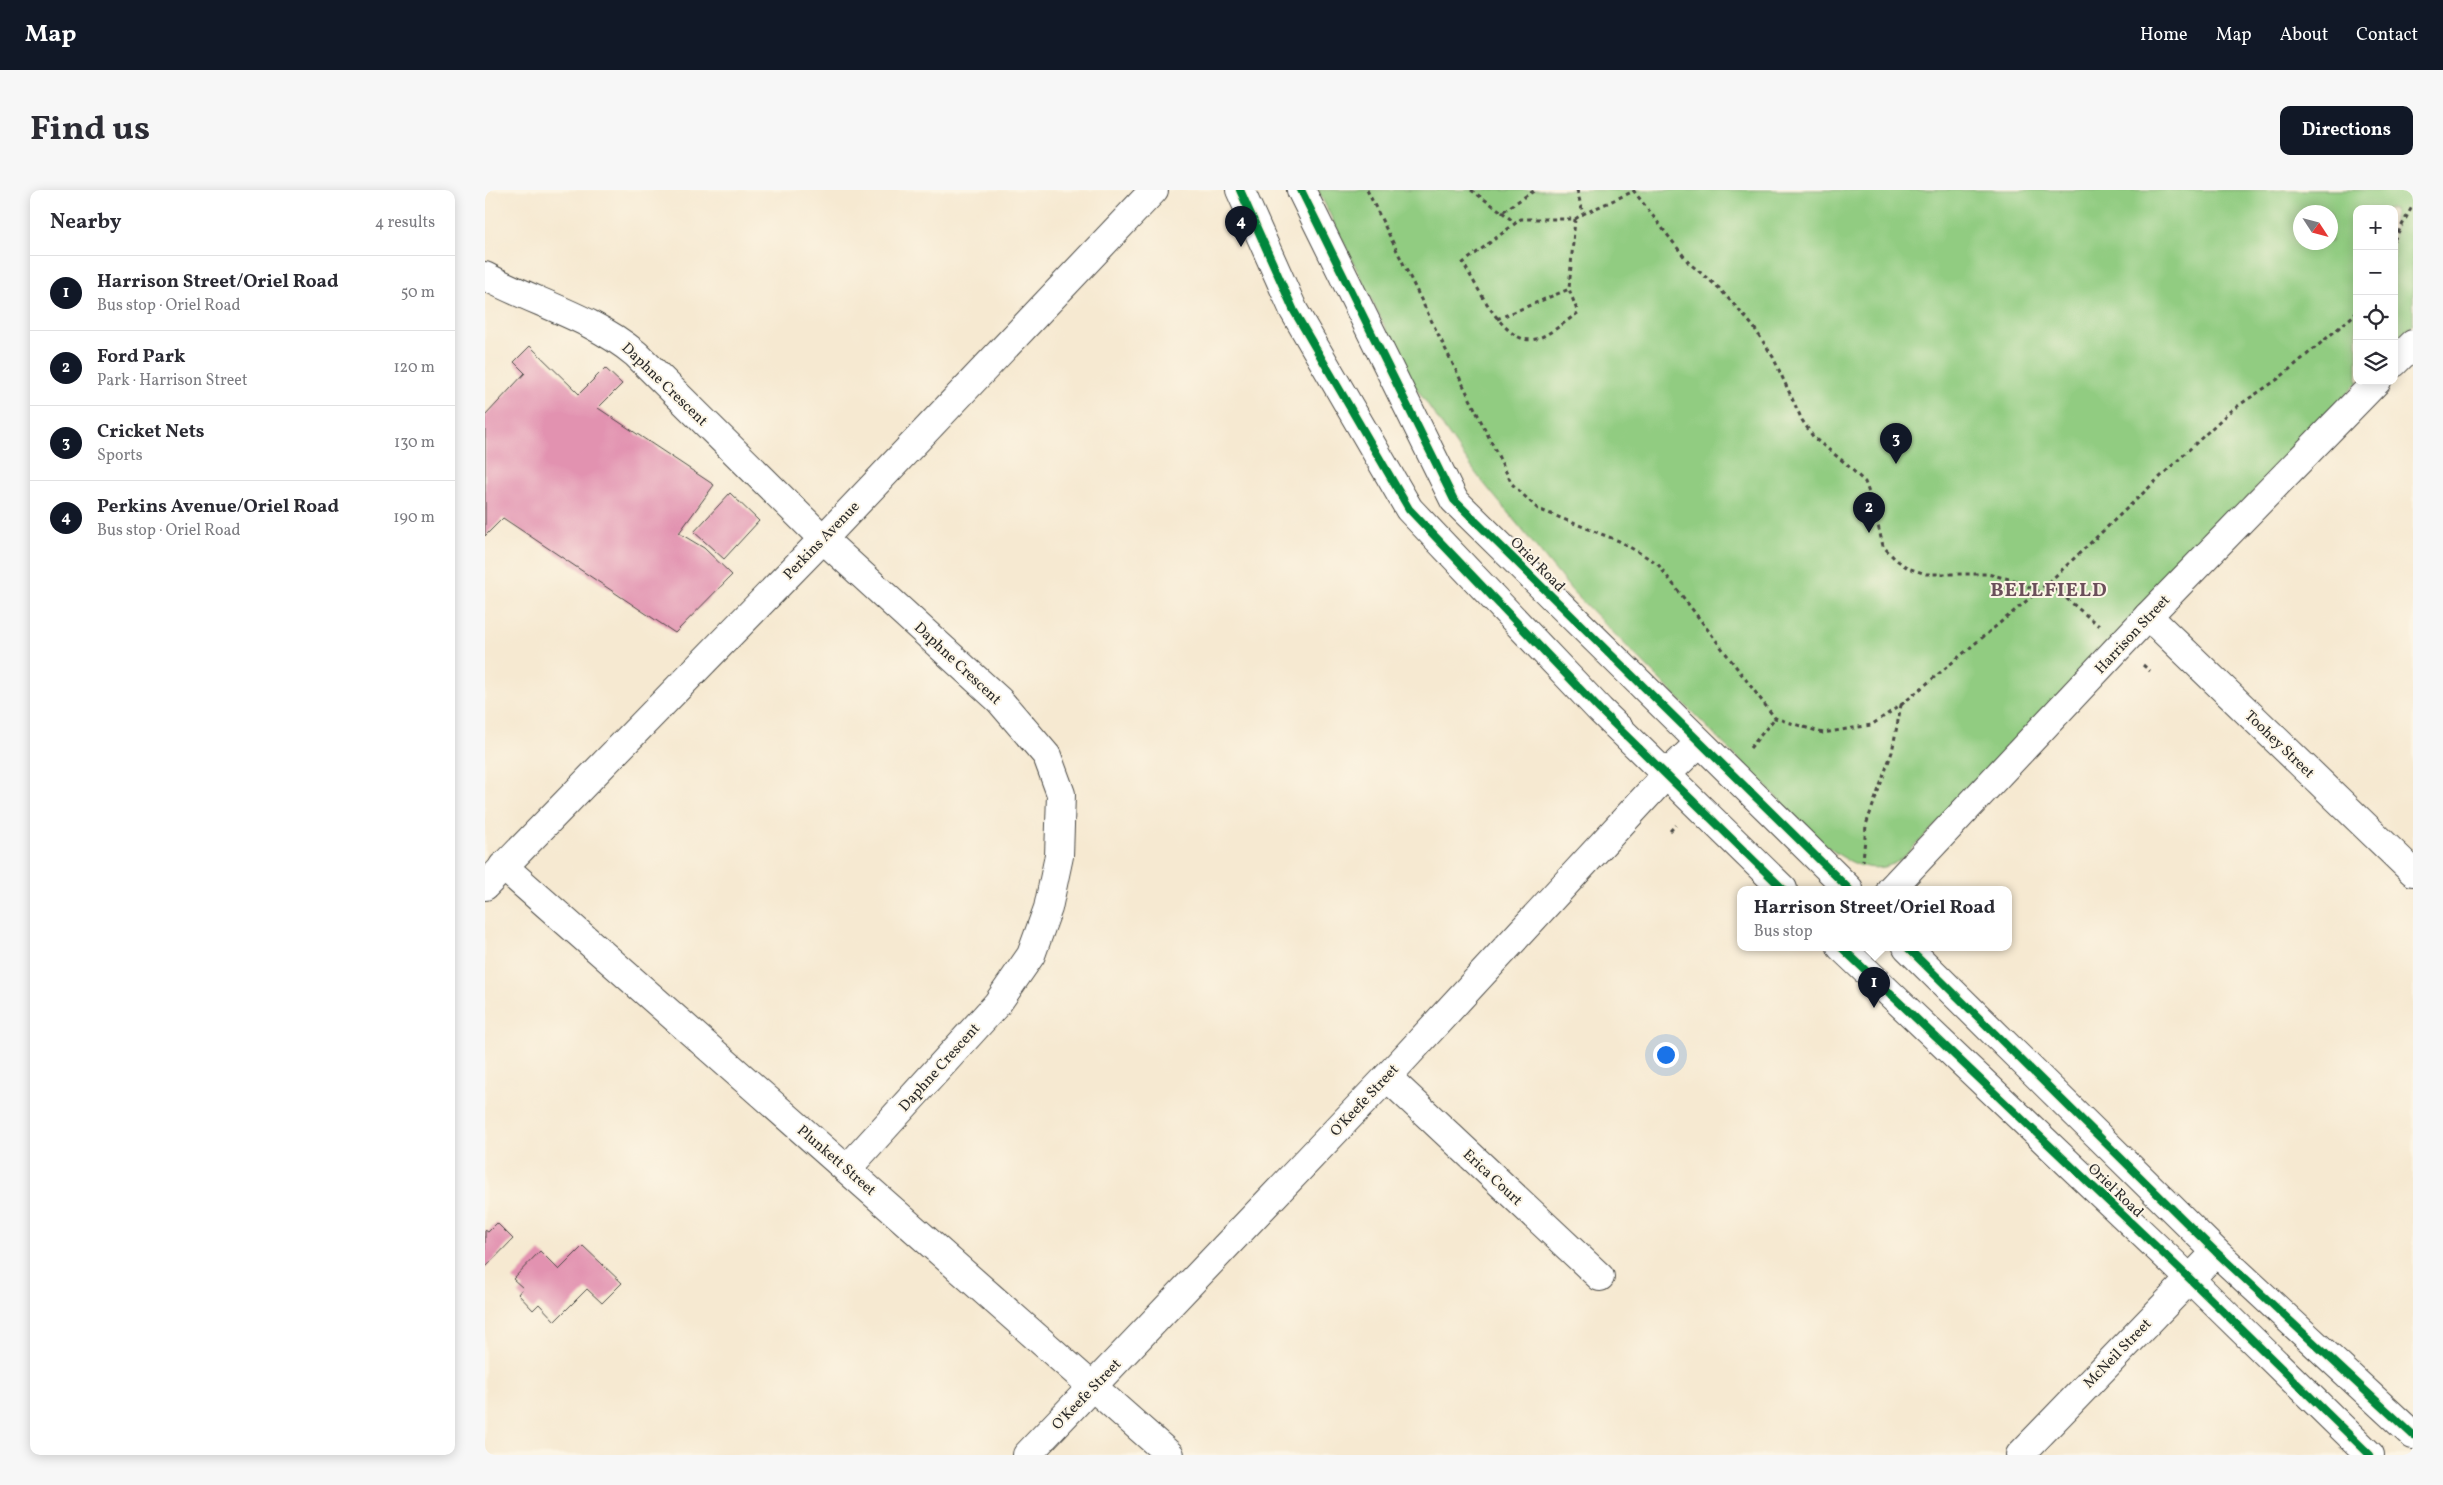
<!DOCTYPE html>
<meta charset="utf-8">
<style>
:root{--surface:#fff;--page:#f7f7f7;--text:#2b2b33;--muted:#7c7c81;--line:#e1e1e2;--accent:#111827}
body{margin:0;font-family:Vollkorn,serif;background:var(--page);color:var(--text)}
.controls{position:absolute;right:15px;top:15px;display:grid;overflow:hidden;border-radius:10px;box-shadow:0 2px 12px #0003}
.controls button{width:45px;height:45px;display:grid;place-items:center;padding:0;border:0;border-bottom:1px solid var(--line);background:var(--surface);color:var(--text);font:25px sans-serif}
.compass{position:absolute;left:1808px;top:15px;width:45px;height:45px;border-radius:50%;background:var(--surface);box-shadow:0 2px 12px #0003;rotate:126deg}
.you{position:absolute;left:1180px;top:864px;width:18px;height:18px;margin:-12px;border:4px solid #fff;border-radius:50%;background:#1a73e8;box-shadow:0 0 0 8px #1a73e833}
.badge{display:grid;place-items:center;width:32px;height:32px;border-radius:50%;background:var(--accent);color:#fff;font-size:16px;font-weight:700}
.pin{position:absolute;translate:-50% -41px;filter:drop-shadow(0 1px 2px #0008)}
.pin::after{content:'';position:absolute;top:26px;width:18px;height:15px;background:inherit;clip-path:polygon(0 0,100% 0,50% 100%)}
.popup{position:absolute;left:1252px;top:696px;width:275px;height:65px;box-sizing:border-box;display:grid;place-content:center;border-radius:10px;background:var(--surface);filter:drop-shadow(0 1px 4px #0005);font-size:16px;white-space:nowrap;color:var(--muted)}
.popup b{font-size:19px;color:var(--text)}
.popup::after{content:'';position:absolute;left:50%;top:100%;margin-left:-10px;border:10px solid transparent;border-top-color:var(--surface)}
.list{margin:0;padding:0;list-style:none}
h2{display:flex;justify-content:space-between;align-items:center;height:65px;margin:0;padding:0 20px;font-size:21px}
h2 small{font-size:16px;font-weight:400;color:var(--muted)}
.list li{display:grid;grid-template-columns:32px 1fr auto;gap:15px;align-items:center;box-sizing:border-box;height:75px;padding:0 20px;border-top:1px solid var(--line)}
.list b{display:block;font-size:19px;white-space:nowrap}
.list p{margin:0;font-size:16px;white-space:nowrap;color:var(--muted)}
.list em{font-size:16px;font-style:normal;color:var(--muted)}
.icon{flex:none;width:28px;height:28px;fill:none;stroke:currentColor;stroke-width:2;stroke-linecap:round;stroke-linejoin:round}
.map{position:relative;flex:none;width:1928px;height:1265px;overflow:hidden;border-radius:10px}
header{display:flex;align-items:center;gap:30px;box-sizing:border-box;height:70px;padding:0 25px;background:var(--accent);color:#fff}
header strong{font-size:24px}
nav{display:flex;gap:28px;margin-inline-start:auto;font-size:18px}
.intro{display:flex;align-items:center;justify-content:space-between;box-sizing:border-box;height:120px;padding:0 30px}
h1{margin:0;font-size:35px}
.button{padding:12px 22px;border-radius:10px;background:var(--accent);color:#fff;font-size:18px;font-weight:700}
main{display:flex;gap:30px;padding:0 30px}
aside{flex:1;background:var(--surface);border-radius:10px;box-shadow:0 2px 12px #0003}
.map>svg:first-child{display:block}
</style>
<header>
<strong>Map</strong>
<nav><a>Home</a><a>Map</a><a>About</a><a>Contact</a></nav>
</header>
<div class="intro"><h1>Find us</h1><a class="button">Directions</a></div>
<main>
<aside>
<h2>Nearby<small>4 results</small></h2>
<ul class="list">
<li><span class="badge">1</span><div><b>Harrison Street/Oriel Road</b><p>Bus stop · Oriel Road</p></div><em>50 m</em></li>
<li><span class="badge">2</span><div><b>Ford Park</b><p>Park · Harrison Street</p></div><em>120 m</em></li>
<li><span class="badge">3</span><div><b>Cricket Nets</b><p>Sports</p></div><em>130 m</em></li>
<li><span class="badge">4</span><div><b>Perkins Avenue/Oriel Road</b><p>Bus stop · Oriel Road</p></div><em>190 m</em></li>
</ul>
</aside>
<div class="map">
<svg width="1928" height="1265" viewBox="0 0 1928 1265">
<rect width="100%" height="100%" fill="#fcf5e5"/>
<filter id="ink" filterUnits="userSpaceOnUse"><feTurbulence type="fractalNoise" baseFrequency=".02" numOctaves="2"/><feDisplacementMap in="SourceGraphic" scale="10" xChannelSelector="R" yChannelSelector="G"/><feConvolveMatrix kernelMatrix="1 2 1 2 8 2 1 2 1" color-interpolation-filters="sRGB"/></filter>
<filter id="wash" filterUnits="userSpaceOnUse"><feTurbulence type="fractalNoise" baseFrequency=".0096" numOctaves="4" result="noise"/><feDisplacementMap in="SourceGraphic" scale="20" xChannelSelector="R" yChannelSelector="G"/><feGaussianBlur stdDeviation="1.12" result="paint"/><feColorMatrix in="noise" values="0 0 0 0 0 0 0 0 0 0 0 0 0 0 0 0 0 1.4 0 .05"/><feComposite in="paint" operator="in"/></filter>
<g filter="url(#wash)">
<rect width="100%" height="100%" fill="#f6e9d1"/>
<path fill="#91cc81" stroke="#5e7c56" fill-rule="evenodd" d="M 833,0 L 1928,0 L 1928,134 L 1909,154 L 1909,19 L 1872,19 L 1872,191 L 1874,191 L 1435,651 C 1427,658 1418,670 1408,674 C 1381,686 1356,667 1336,652 L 1088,402 L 992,285 L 927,192 ZM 1816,22 L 1846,22 L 1846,52 L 1816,52 Z"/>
<g id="blocks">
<g fill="#e292b0">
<polygon points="45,156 94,204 120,178 137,194 113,218 229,295 194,343 219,358 247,385 190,443 18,328 0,346 0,226 40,183 29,172"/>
<polygon points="245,303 274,331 239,369 209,342"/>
<polygon points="12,1033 28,1049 0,1078 0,1040 3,1042"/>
<polygon points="98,1056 137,1093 117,1113 102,1099 70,1131 54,1114 48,1120 33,1104 38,1098 28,1089 55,1061 74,1080"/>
</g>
</g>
</g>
<g filter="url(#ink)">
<use href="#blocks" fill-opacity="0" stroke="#494844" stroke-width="1"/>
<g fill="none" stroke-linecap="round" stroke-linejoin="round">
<defs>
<g id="minor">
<path d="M 0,86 C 50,113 107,127 151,164 L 338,349 L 514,510 L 562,566 L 576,604 L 574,666 L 563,718 L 546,765 L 512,814 L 362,979"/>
<polyline points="1909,173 1928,154"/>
<polyline points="1663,426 1928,682"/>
<polyline points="18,676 685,1265"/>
<polyline points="0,696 338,349 669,0"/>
<polyline points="1406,699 1663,426 1892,191"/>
<polyline points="902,887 1115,1087"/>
<polyline points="542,1265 902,887 1182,584 1214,553"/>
<polyline points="1535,1265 1731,1062"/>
</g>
<g id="secondary">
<polyline points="755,0 809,121 924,319 1115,520 1298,699"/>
<polyline points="816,0 969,310 1364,699"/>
<polyline points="1356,757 1704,1088 1885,1265"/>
<polyline points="1422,757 1731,1062 1928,1245"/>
</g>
</defs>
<use href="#minor" stroke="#494844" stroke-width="30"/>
<use href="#secondary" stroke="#494844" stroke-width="30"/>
<g stroke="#494844" stroke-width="3" stroke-dasharray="4 4" stroke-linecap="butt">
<polyline points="882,0 1027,294 1053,319 1134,351 1172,373 1290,528 1338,543 1386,535 1416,515 1407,562 1381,635 1378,671"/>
<polyline points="986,0 1017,22 1050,0"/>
<polyline points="1092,0 1098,24 1149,1"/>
<polyline points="1148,0 1204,73 1234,98 1268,136 1288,167 1317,230 1329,248 1359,272 1380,292 1387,311 1398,356 1410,369 1423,378 1441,384 1502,384 1529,390 1553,401"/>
<polyline points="1017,22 1030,33"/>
<path d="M 1090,29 L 1084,99 L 1093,123 C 1081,131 1065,145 1051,149 C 1020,158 992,95 978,73 L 1036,29 L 1090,29 L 1098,24"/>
<polyline points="1909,50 1928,15"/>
<polyline points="1012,129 1084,99"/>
<polyline points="1563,393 1614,436"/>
<polyline points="1658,475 1665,481"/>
<polyline points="1416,515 1563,393 1744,222 1793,189 1868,126 1872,120"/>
<polyline points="1265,558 1290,528"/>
<polyline points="1185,641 1191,635"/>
</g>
<use href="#minor" stroke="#fff" stroke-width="28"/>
<use href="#secondary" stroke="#fff" stroke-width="28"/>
<defs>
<g id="cycleway">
<polyline points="755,0 809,121 924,319 1115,520 1298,699"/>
<polyline points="816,0 969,310 1364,699"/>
<polyline points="1356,757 1704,1088 1885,1265"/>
<polyline points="1422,757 1731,1062 1928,1245"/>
</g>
</defs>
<use href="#cycleway" stroke="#fcf5e5" stroke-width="11"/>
<use href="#cycleway" stroke="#00873e" stroke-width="8"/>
</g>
</g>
<g text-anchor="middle" stroke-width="4" stroke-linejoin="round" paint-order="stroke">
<g font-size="15" fill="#2b2b2b" stroke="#fcf5e5">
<text transform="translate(180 194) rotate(44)" y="5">Daphne Crescent</text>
<text transform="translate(336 350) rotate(-46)" y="5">Perkins Avenue</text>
<text transform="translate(1053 374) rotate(45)" y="5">Oriel Road</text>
<text transform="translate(1647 444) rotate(-47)" y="5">Harrison Street</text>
<text transform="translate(473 473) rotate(43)" y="5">Daphne Crescent</text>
<text transform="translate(1795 554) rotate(44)" y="5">Toohey Street</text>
<text transform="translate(454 877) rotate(-48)" y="5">Daphne Crescent</text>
<text transform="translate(879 910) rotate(-47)" y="5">O'Keefe Street</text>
<text transform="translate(352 970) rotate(41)" y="5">Plunkett Street</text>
<text transform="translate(1008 987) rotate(43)" y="5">Erica Court</text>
<text transform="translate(1631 1000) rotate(44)" y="5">Oriel Road</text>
<text transform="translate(1632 1163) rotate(-46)" y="5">McNeil Street</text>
<text transform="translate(601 1204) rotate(-46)" y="5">O'Keefe Street</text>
</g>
<g font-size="20" font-weight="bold" letter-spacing="1" fill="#6b4f5a" stroke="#fcf5e5">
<text x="1564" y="406">BELLFIELD</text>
</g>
</g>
</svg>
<div class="controls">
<button>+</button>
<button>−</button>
<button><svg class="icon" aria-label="locate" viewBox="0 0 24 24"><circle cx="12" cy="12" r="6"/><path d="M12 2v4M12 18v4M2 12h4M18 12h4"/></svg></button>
<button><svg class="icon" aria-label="layers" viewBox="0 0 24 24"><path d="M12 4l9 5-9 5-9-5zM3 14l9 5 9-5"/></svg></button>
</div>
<svg class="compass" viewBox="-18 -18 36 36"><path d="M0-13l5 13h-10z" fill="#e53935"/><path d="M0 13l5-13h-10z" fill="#7c7c81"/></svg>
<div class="you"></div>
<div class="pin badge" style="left:1389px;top:818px">1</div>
<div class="popup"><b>Harrison Street/Oriel Road</b>Bus stop</div>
<div class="pin badge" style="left:1384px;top:343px">2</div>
<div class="pin badge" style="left:1411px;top:274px">3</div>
<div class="pin badge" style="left:756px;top:57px">4</div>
</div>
</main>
